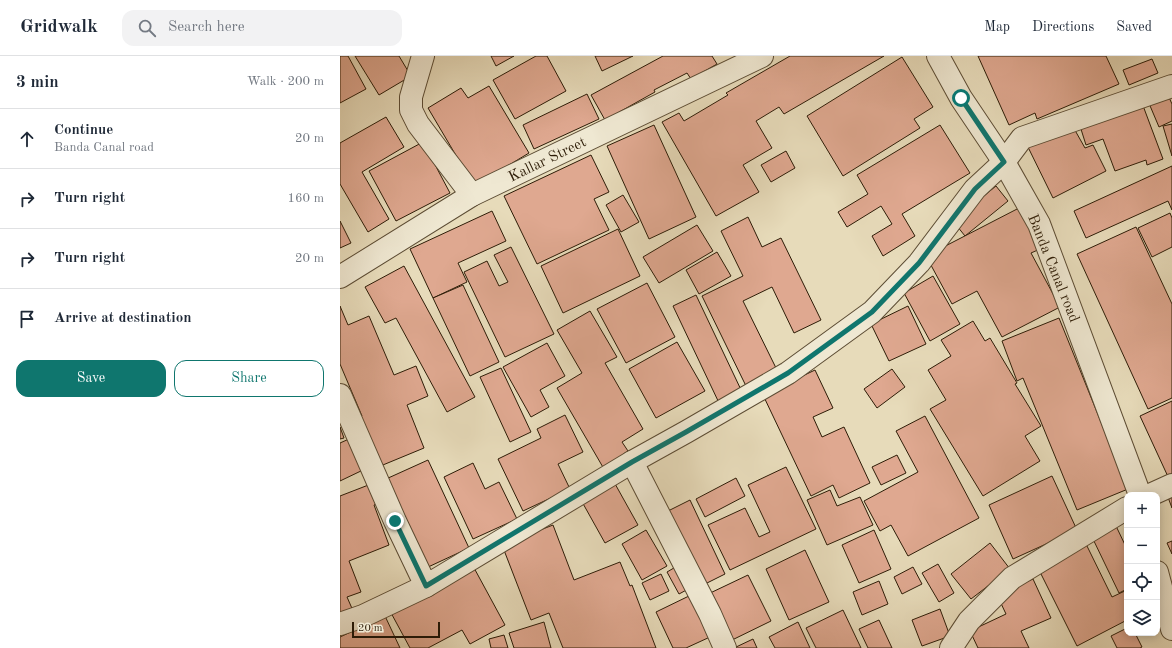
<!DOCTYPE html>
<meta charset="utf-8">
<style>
:root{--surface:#fff;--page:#f2f2f3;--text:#1f2937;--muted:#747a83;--line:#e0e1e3;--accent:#0f766e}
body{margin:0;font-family:"Old Standard TT",serif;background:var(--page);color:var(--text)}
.controls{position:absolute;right:12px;bottom:12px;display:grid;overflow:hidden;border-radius:8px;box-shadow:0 2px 10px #0003}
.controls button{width:36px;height:36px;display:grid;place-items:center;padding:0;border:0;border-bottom:1px solid var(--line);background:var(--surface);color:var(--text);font:20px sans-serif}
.scale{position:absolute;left:12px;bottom:10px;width:88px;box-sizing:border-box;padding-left:4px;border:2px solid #2d1c07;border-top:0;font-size:11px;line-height:14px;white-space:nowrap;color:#2d1c07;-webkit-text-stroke:3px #efe8d2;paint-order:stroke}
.stop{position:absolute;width:12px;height:12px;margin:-9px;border:3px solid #0f766e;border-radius:50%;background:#fff}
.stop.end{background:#0f766e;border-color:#fff;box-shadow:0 1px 4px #0008}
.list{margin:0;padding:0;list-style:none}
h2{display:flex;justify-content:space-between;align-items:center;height:52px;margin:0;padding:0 16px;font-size:17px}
h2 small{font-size:13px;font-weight:400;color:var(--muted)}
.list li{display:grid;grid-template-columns:26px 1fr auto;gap:12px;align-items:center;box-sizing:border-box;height:60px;padding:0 16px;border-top:1px solid var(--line)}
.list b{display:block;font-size:15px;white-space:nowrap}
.list p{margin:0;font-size:13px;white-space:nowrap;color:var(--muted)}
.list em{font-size:13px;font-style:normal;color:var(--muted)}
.actions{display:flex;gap:8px;padding:12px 16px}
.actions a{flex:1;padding:9px 0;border:1px solid var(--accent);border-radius:12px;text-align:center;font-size:14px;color:var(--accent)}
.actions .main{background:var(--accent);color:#fff}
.icon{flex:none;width:22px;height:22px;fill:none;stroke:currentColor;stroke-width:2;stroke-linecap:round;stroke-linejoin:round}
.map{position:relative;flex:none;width:832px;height:592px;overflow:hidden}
header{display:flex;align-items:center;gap:24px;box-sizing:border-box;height:56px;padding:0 20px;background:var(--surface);border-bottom:1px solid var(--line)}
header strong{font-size:19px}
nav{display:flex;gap:22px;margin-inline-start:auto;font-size:14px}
.search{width:280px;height:36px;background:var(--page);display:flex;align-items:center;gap:10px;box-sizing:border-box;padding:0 14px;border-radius:12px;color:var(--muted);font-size:15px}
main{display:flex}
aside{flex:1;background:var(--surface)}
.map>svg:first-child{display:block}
</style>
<header>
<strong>Gridwalk</strong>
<div class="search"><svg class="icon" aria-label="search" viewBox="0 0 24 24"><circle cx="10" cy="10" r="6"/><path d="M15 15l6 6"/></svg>Search here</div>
<nav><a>Map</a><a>Directions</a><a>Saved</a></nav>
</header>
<main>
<aside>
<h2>3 min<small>Walk · 200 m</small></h2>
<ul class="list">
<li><svg class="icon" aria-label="ahead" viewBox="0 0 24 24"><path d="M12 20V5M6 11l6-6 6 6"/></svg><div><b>Continue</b><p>Banda Canal road</p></div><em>20 m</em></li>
<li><svg class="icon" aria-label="right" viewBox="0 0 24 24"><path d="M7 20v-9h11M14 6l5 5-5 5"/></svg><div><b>Turn right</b></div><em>160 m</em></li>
<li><svg class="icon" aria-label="right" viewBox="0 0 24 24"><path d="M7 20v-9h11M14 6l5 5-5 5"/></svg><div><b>Turn right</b></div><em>20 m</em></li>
<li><svg class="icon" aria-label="arrive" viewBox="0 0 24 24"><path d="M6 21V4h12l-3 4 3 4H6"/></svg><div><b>Arrive at destination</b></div></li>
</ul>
<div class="actions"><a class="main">Save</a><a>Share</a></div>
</aside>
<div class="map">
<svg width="832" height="592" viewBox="0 0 832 592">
<rect width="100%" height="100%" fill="#e7dbba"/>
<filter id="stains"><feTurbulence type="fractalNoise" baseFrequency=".005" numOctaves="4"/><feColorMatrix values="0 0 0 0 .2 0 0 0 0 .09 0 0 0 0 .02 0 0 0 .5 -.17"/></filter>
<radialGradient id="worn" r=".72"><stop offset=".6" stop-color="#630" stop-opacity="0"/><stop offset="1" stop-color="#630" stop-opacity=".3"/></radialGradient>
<g fill="#dfa890" stroke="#2d1c07">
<polygon points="0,0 8,0 26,33 0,47"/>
<polygon points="15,0 59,0 71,20 39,39"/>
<polygon points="151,0 174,0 156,10"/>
<polygon points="196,0 207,0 226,35 175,63 153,24"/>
<polygon points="255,0 293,0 262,15"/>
<polygon points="323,0 372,0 377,8 351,23 347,17 314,34 315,36 265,64 251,39"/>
<polygon points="450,0 544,0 444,58 439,51 416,65 432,92 403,109 419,136 376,160 322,66 339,57 344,65 388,39 386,37"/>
<polygon points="638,0 766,0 779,28 697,63 695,57 669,69"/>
<polygon points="562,1 593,51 574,63 580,72 503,120 467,60"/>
<polygon points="812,3 818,17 789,29 783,14"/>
<polygon points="149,30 189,97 134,130 88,52 121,32 128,42"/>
<polygon points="827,37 832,48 832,65 819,71 808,45"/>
<polygon points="247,38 259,63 194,93 183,69"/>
<polygon points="802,47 823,103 807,109 806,104 775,115 763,83 746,89 740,70"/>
<polygon points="46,61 64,91 22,116 49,163 28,176 0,128 0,87"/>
<polygon points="832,68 832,100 823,70"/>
<polygon points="314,69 356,161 309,183 267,90"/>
<polygon points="600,69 630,117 562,158 575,180 543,200 532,180 552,168 541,150 507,171 498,156 528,138 517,119"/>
<polygon points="732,69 745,92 753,89 766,115 713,142 685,85"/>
<polygon points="83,86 110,137 56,165 29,115"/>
<polygon points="446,95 455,112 431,126 421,109"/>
<polygon points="251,99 269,136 254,143 269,174 197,208 164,140"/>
<polygon points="832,110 832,154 828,145 746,182 734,155"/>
<polygon points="656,130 668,145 625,180 613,165"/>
<polygon points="283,139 299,166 281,176 266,149"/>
<polygon points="679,152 700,193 691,197 720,251 662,281 637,235 612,248 586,200"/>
<polygon points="152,155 166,185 118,207 127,226 93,242 70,193"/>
<polygon points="830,157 832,162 832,191 812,201 798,172"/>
<polygon points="408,161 422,191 441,182 481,264 454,277 432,231 403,245 437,314 406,330 362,240 403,220 381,175"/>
<polygon points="0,165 11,187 0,192"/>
<polygon points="357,169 373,195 319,227 303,201"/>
<polygon points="796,171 832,248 832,342 808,353 737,198"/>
<polygon points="278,173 300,220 223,257 201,210"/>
<polygon points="171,191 214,278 165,301 124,216 147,205 159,230 168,226 154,199"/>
<polygon points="377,196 391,220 359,238 346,214"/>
<polygon points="64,210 135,341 107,356 56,262 45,267 25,231"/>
<polygon points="593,220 620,268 590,285 564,237"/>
<polygon points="307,227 335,281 286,307 257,253"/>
<polygon points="123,229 159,306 130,320 93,242"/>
<polygon points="356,239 403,338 380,349 333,250"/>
<polygon points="0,250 8,269 29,260 54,319 76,310 88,340 67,349 84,392 38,411 18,363 22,360 0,308"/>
<polygon points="568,250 586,288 549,305 531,268"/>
<polygon points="250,255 277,301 265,307 303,373 282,386 290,398 264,413 217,332 242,317 217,274"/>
<polygon points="719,262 788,433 737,454 683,322 677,325 662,285"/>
<polygon points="633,265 645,285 650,282 677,327 675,328 701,370 685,380 700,405 643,440 590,353 606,344 588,314 611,300 601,284"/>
<polygon points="337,286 365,335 316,362 289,313"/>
<polygon points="207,287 225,320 200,334 209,351 191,361 163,311"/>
<polygon points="161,312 191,376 170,386 140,321"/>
<polygon points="552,313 565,331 537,352 524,333"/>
<polygon points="475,314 493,352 473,361 482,381 504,371 530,427 499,442 493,429 471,440 423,339"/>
<polygon points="832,345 832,424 830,425 800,360"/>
<polygon points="225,359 243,396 218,408 230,433 183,455 158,403 201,382 197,373"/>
<polygon points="585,360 639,462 568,500 551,469 540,475 524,445 578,416 556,375"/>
<polygon points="0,371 4,382 0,383"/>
<polygon points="9,383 23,414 0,425 0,387"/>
<polygon points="557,399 566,417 541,429 532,411"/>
<polygon points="88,404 129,492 86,512 46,423"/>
<polygon points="133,407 145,433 159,426 177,463 133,483 104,421"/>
<polygon points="446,411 476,473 390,514 368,469 405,452 419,481 430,476 408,429"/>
<polygon points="712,420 737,474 673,503 649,449"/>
<polygon points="396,422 405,440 365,461 356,443"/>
<polygon points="274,426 298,469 265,487 241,444"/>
<polygon points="31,428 38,447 34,449 49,489 9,505 21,536 7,541 14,557 0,562 0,440"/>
<polygon points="490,434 497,450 520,441 533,469 487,489 467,444"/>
<polygon points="832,434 832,452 826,436"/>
<polygon points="350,444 385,518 363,529 328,455"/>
<polygon points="213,469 234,524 280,506 290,530 292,529 316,592 223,592 209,557 191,564 162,489"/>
<polygon points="776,470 787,493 787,533 779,537 752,481"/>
<polygon points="306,474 327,510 302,524 282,488"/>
<polygon points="534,474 551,513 519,527 502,489"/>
<polygon points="832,485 832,498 827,487"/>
<polygon points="650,487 670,513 631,543 611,518"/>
<polygon points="746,488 772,541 787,534 787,564 737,590 698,512"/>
<polygon points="465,494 489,546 449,564 426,513"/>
<polygon points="598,508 614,537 599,546 582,517"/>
<polygon points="339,509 352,531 339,538 327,516"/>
<polygon points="133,510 165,569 130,588 122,574 88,592 70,592 50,555"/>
<polygon points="573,511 582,528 562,538 554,521"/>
<polygon points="321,518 329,535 310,544 302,527"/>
<polygon points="408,519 431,565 388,586 366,539"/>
<polygon points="693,523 711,562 681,575 689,592 638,592 630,575 666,558 657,539"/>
<polygon points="539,525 548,548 522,559 513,536"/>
<polygon points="351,539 370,581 346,592 333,592 316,556"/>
<polygon points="600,553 610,580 582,590 572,564"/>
<polygon points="503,554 521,592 476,592 466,572"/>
<polygon points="45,560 60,592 0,592 0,581"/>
<polygon points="539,564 552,592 528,592 519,573"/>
<polygon points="204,566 211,592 174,592 169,577"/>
<polygon points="458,566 470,592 435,592 429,581"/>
<polygon points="787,572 787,577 795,577 802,591 800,592 777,592 771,580"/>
<polygon points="164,579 168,592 151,592 149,583"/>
<polygon points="413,583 417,592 394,592"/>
</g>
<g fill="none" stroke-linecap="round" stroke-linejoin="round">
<defs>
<g id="street">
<polyline points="83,0 71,41 71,54 78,68 132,139"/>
<polyline points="598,0 621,42 664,106 699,168 800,439"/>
<polyline points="0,221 132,139 422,0"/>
<polyline points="0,339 55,465 86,530 292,406 346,376 448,317 532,256 579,207 635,133 664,106 682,82 832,30"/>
<polyline points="292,406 370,558 385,592"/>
<polyline points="810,439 832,429"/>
<polyline points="817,516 832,573"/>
<polyline points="0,568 23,560 86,530"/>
<polyline points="611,592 629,565 672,522 787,452"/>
</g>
</defs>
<use href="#street" stroke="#5c4c34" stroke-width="24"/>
<use href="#street" stroke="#efe8d2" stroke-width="22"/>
</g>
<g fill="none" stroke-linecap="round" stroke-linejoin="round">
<polyline stroke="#0f766e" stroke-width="5" points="55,465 86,530 292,406 346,376 448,317 532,256 579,207 635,133 664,106 621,42"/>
</g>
<g text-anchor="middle" stroke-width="4" stroke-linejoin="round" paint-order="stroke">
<g font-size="15" fill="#2d1c07" stroke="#efe8d2">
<text transform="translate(207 103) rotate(-26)" y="5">Kallar Street</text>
<text transform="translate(714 212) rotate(68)" y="5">Banda Canal road</text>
</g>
</g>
<rect width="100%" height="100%" filter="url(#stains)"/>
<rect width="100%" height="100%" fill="url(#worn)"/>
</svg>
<div class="controls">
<button>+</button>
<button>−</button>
<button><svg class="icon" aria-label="locate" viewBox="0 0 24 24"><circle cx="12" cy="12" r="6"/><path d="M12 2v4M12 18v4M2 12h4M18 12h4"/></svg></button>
<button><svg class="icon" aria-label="layers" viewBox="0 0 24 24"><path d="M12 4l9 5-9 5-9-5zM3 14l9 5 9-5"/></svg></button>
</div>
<div class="scale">20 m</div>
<div class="stop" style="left:621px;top:42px"></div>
<div class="stop end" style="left:55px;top:465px"></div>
</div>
</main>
